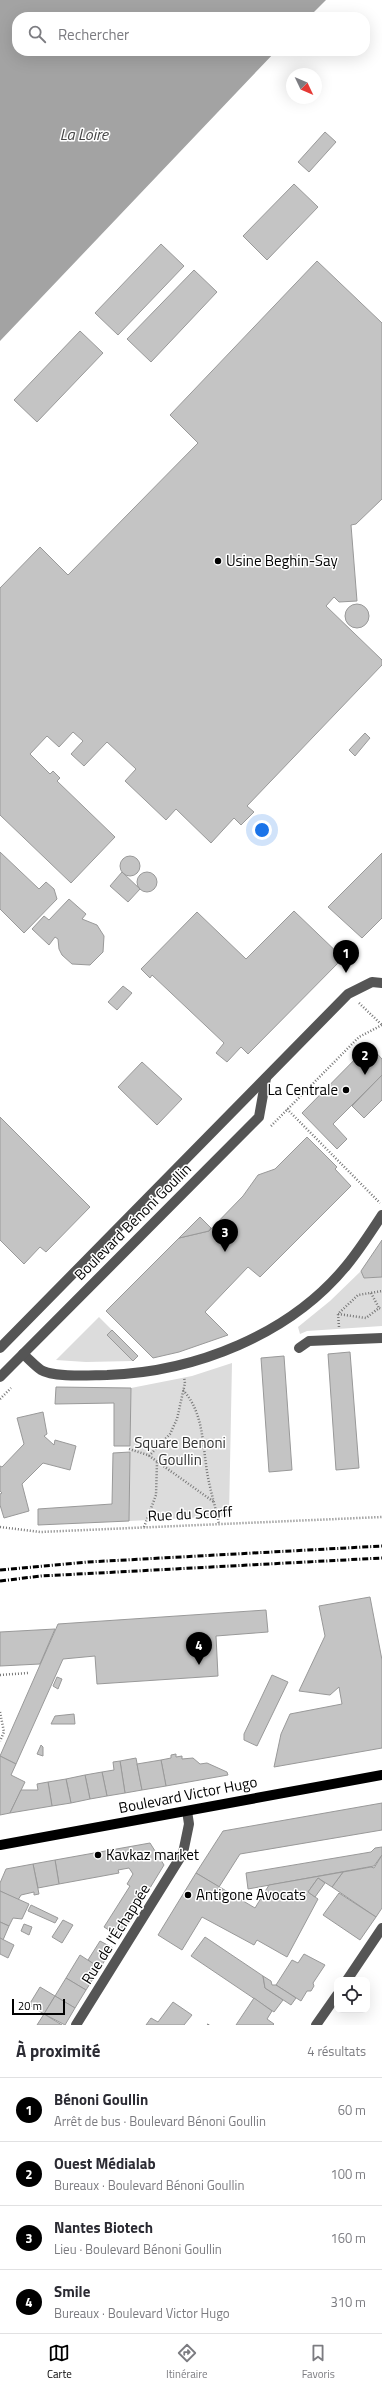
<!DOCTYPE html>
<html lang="fr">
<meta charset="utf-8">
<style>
:root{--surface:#fff;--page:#f2f2f3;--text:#2b2b33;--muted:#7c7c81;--line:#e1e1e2;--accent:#000}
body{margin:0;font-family:"Titillium Web",sans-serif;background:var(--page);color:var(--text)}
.controls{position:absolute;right:12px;bottom:12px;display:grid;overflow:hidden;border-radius:8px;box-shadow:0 4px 16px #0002}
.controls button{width:36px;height:36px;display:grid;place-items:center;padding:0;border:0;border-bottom:1px solid var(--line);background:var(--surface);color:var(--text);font:20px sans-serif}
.compass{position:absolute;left:286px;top:68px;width:36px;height:36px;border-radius:50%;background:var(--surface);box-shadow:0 4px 16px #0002;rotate:134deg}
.scale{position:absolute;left:12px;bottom:10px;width:53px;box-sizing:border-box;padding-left:4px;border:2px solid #000;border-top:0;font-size:11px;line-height:14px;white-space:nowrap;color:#000;-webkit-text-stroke:3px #fff;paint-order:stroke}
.you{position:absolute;left:262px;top:830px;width:14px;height:14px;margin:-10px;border:3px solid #fff;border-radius:50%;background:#1a73e8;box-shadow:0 0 0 6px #1a73e833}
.badge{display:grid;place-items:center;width:26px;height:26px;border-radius:50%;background:var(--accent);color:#fff;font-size:13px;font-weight:700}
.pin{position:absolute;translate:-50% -33px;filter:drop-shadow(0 1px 2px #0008)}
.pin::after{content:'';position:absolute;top:21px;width:14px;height:12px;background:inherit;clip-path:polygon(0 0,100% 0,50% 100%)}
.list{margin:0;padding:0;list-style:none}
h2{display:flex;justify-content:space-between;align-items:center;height:52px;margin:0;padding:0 16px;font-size:17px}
h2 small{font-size:13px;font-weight:400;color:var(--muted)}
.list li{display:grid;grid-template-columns:26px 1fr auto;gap:12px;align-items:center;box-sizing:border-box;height:64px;padding:0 16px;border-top:1px solid var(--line)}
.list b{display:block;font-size:15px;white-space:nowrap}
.list p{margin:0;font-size:13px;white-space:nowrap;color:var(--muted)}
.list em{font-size:13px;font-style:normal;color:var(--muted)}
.icon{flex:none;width:22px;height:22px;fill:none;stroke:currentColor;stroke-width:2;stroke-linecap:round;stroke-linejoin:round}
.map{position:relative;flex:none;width:382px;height:2025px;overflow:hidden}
.search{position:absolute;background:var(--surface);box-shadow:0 4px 16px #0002;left:12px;right:12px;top:12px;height:44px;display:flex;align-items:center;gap:10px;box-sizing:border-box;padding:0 14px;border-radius:16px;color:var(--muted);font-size:15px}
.sheet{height:308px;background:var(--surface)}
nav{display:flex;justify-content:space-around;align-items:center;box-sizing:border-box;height:56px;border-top:1px solid var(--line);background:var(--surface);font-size:11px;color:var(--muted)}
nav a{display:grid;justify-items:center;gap:2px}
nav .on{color:var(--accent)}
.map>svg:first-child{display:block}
</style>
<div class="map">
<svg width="382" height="2025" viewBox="0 0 382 2025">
<rect width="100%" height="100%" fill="#fff"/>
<g fill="#dcdcdc">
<polygon points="361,1271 364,1278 382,1277 382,1326 307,1331 300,1334 298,1327 330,1301"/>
<polygon points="99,1317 112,1330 107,1335 133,1361 86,1362 56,1360"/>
<polygon points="232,1363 229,1516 129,1521 131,1388 192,1376"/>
</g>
<polygon fill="#a3a3a3" points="0,0 326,0 309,17 17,17 17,51 276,51 0,341"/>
<g fill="#c4c4c4" stroke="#999">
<polygon points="325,132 336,142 309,172 298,162"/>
<polygon points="294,184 318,207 267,260 243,236"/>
<polygon points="161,244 184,266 118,335 95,313"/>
<polygon points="317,261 382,323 382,499 356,524 351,525 357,601 339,602 334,597 326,606 382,660 382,665 247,806 254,812 241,825 234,818 211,843 176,809 166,820 125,781 136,769 107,742 84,766 71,754 83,741 73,732 59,747 47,736 30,754 50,774 53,771 60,778 57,781 115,837 71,883 0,815 0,588 40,547 68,575 198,443 170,415"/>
<polygon points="194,270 217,292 151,362 127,339"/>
<polygon points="80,331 103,353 37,422 14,400"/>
<circle cx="357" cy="616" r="12"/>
<polygon points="365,733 370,738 355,756 349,750"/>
<polygon points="0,852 39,889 46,882 54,889 57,899 24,933 0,909"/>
<polygon points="382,853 382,918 362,938 328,907"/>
<circle cx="130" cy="866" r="10"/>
<circle cx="147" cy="882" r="10"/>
<polygon points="122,872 140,889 128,902 110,886"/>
<polygon points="69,899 86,914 82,919 97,925 104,936 103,952 90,965 72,964 62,955 59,949 58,939 55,937 49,945 32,929 44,916 49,920"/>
<polygon points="294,911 343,958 248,1054 241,1047 227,1062 216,1053 224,1043 152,975 150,978 141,969 197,912 246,959"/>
<polygon points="123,986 132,993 117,1010 108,1002"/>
<polygon points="369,1045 382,1059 382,1075 333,1124 347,1139 337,1149 302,1113"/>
<polygon points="142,1062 182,1099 157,1125 118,1087"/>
<polygon points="382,1075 382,1100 364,1118 352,1106"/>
<polygon points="0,1117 90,1207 46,1252 40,1247 24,1264 0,1240"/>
<polygon points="307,1137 337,1167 335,1169 351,1186 260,1277 248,1267 205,1312 228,1335 179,1352 153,1358 106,1311 179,1238 209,1231 243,1196 258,1175 275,1169"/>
<polygon points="200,1217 211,1228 209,1231 179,1238"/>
<polygon points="382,1240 382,1277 364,1278 361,1271"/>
<polygon points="112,1330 138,1356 133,1361 107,1335"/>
<polygon points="350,1352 359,1468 336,1470 328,1354"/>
<polygon points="284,1356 292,1470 269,1472 261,1358"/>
<polygon points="56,1387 131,1388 130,1446 114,1446 114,1403 55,1404"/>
<polygon points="43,1412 47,1434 44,1436 54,1445 55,1440 76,1446 70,1470 43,1463 22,1484 29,1511 4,1518 0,1505 0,1494 2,1493 0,1491 0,1466 2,1467 24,1444 17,1418"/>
<polygon points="130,1452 129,1521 38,1525 38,1509 112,1504 113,1453"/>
<polygon points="370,1597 382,1660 382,1748 274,1767 281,1734 290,1714 342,1704 339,1687 330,1695 299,1691 325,1636 319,1606"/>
<polygon points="266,1610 268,1632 216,1636 218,1676 97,1684 95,1656 63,1659 16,1764 0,1756 58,1624"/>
<polygon points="55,1629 40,1664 0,1666 0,1632"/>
<polygon points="272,1675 288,1682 257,1746 244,1740 244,1734"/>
<polygon points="57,1677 62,1679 58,1689 53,1686"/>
<polygon points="74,1714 75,1724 51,1724 55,1716"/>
<polygon points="41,1745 43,1747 43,1756 37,1754"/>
<polygon points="176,1754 176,1757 182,1756 182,1759 193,1758 200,1764 207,1763 227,1772 228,1775 166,1786 161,1760 171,1758 171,1755"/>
<polygon points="0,1756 16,1764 11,1775 25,1782 10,1813 0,1815"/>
<polygon points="136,1758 142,1790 125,1793 120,1761"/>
<polygon points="161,1760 166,1786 142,1790 137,1764"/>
<polygon points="120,1761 125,1793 107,1796 102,1772 114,1770 113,1762"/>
<polygon points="102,1772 107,1796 90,1799 85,1775"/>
<polygon points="85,1775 90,1799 71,1803 66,1779"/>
<polygon points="66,1779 71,1803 52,1806 48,1782"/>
<polygon points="48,1782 52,1806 10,1813 21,1790 38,1790 37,1784"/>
<polygon points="382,1803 382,1830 240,1854 219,1887 196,1873 223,1831"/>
<polygon points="150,1843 164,1865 120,1937 104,1927 130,1886 127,1884 133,1874 129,1868 118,1870 119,1873 59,1884 55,1860"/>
<polygon points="382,1847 382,1855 374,1866 248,1889 246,1873 371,1852 375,1848"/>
<polygon points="382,1855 382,1908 376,1917 332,1887 343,1872 371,1867 374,1868"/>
<polygon points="55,1860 59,1884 38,1888 33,1864"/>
<polygon points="33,1864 39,1894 34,1895 34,1892 21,1895 18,1900 0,1891 0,1883 6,1869"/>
<polygon points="343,1872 332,1887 318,1878 308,1892 318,1899 287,1957 257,1940 254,1945 202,1917 182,1950 158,1935 196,1873 255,1908 269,1885"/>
<polygon points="318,1878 325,1883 315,1897 308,1892"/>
<polygon points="0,1891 29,1904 22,1919 13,1918 9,1926 0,1922"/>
<polygon points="339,1893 376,1917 360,1940 323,1915"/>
<polygon points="31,1905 58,1918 55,1923 28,1911"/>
<polygon points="63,1920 73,1925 62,1943 52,1937"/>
<polygon points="0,1922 9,1926 3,1940 0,1938"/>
<polygon points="24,1924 32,1927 29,1935 21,1931"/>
<polygon points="205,1937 263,1976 265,1988 283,2000 274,2012 191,1956"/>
<polygon points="0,1938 14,1945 8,1958 0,1954"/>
<polygon points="100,1941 113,1948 100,1968 88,1960"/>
<polygon points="304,1954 325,1965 313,1983 314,1986 311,1991 307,1991 301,2001 276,1985 292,1960 298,1963"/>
<polygon points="80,1955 100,1968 86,1990 66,1978"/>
<polygon points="263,1976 271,1981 272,1985 276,1985 296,1998 291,2005 265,1988"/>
<polygon points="66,1978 86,1990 75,2008 55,1996"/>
<polygon points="40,1987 55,1996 44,2014 29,2005"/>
<polygon points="55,1996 75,2008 65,2025 44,2014"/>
<polygon points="254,1998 272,2011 267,2019 274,2024 273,2025 236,2025"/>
<polygon points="173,2002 192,2015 184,2025 146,2025 151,2018 158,2022"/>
<polygon points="44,2014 62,2025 37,2025"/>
</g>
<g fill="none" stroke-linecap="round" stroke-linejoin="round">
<g stroke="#777" stroke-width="2.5" stroke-dasharray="1 2" stroke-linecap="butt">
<polyline points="359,1003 382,1025"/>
<polyline points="287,1109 380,1203"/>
<polyline points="271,1126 359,1037 382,1025"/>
<polyline points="371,1293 379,1308"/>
<polyline points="338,1314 366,1318 379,1308 382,1309"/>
<polyline points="339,1327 338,1314 358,1295 382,1291"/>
<path d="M 183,1390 C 202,1411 202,1437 206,1464 C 208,1484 215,1504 219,1524"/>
<polyline points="0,1399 11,1388"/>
<polyline points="129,1449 148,1455 214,1502"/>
<polyline points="149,1456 170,1434 177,1419 185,1383 184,1377"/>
<polyline points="0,1527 40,1532 382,1517"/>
<polyline points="144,1527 156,1495 157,1462"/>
<polyline points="0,1675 28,1673"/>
<polyline points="0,1712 4,1732 0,1741"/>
<polyline points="208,2025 209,2023"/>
</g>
<g stroke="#555" stroke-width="10">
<polyline points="0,1348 348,994 372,982 382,983"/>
<polyline points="299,1348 309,1341 382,1338"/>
<path d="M 23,1354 C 29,1359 34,1365 41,1370 C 54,1378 91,1375 107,1375 C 195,1372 290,1335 347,1265 C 360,1249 371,1232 382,1215"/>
<polyline points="0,1377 259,1117 266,1078"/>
<polyline points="347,1980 382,1928"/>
<polyline points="76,2025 183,1853 189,1824 187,1811"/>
<polyline points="316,2025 337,1995"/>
</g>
<polyline stroke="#000" stroke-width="10" points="0,1845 382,1775"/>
<g stroke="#000" stroke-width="3" stroke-dasharray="6 2 1 2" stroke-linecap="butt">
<polyline points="0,1570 88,1562 382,1546"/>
<polyline points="0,1581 41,1576 382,1558"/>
</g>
</g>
<g fill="#000" stroke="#fff" stroke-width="1.5">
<circle cx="218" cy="561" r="4"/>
<circle cx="346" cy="1090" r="4"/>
<circle cx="98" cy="1855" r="4"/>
<circle cx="188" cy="1895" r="4"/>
</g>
<g text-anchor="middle" stroke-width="3" stroke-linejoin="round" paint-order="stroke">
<g font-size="15" fill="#000" stroke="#fff" text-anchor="start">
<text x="226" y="566">Usine Beghin-Say</text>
<text x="338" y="1095" text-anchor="end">La Centrale</text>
<text x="106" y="1860">Kavkaz market</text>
<text x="196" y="1900">Antigone Avocats</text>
</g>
<g font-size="15" fill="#000" stroke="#fff">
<text transform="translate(133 1222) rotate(-45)" y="5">Boulevard Bénoni Goullin</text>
<text transform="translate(190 1514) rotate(-3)" y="5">Rue du Scorff</text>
<text transform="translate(188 1795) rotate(-11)" y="5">Boulevard Victor Hugo</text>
<text transform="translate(116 1934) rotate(-58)" y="5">Rue de l'Échappée</text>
</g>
<g font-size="15" fill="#333" stroke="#fff">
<text x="180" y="1448">Square Benoni<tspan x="180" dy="17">Goullin</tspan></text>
</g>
<g font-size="16" font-style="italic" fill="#444" stroke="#fff">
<text x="84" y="140">La Loire</text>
</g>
</g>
</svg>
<div class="controls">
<button><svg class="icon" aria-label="locate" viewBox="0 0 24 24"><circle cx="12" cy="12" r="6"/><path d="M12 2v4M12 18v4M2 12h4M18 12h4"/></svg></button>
</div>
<svg class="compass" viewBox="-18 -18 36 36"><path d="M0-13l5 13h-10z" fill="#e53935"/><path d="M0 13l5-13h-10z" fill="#7c7c81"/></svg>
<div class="scale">20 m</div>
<div class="you"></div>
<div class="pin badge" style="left:346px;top:973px">1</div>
<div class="pin badge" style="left:365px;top:1075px">2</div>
<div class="pin badge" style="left:225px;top:1252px">3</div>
<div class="pin badge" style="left:199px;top:1665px">4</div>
<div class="search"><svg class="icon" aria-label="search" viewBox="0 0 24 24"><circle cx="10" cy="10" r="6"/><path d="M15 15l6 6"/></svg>Rechercher</div>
</div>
<section class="sheet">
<h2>À proximité<small>4 résultats</small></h2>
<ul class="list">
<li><span class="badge">1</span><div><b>Bénoni Goullin</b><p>Arrêt de bus · Boulevard Bénoni Goullin</p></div><em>60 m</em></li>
<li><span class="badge">2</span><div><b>Ouest Médialab</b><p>Bureaux · Boulevard Bénoni Goullin</p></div><em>100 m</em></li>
<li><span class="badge">3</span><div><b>Nantes Biotech</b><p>Lieu · Boulevard Bénoni Goullin</p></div><em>160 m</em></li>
<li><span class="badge">4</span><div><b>Smile</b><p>Bureaux · Boulevard Victor Hugo</p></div><em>310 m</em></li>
</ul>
</section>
<nav>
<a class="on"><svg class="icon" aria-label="map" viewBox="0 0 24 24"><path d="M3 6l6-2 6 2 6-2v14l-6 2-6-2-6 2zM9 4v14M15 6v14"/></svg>Carte</a>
<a><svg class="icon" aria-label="directions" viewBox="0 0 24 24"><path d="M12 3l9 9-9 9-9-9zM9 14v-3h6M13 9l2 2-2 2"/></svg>Itinéraire</a>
<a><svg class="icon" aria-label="saved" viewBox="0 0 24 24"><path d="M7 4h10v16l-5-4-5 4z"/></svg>Favoris</a>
</nav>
